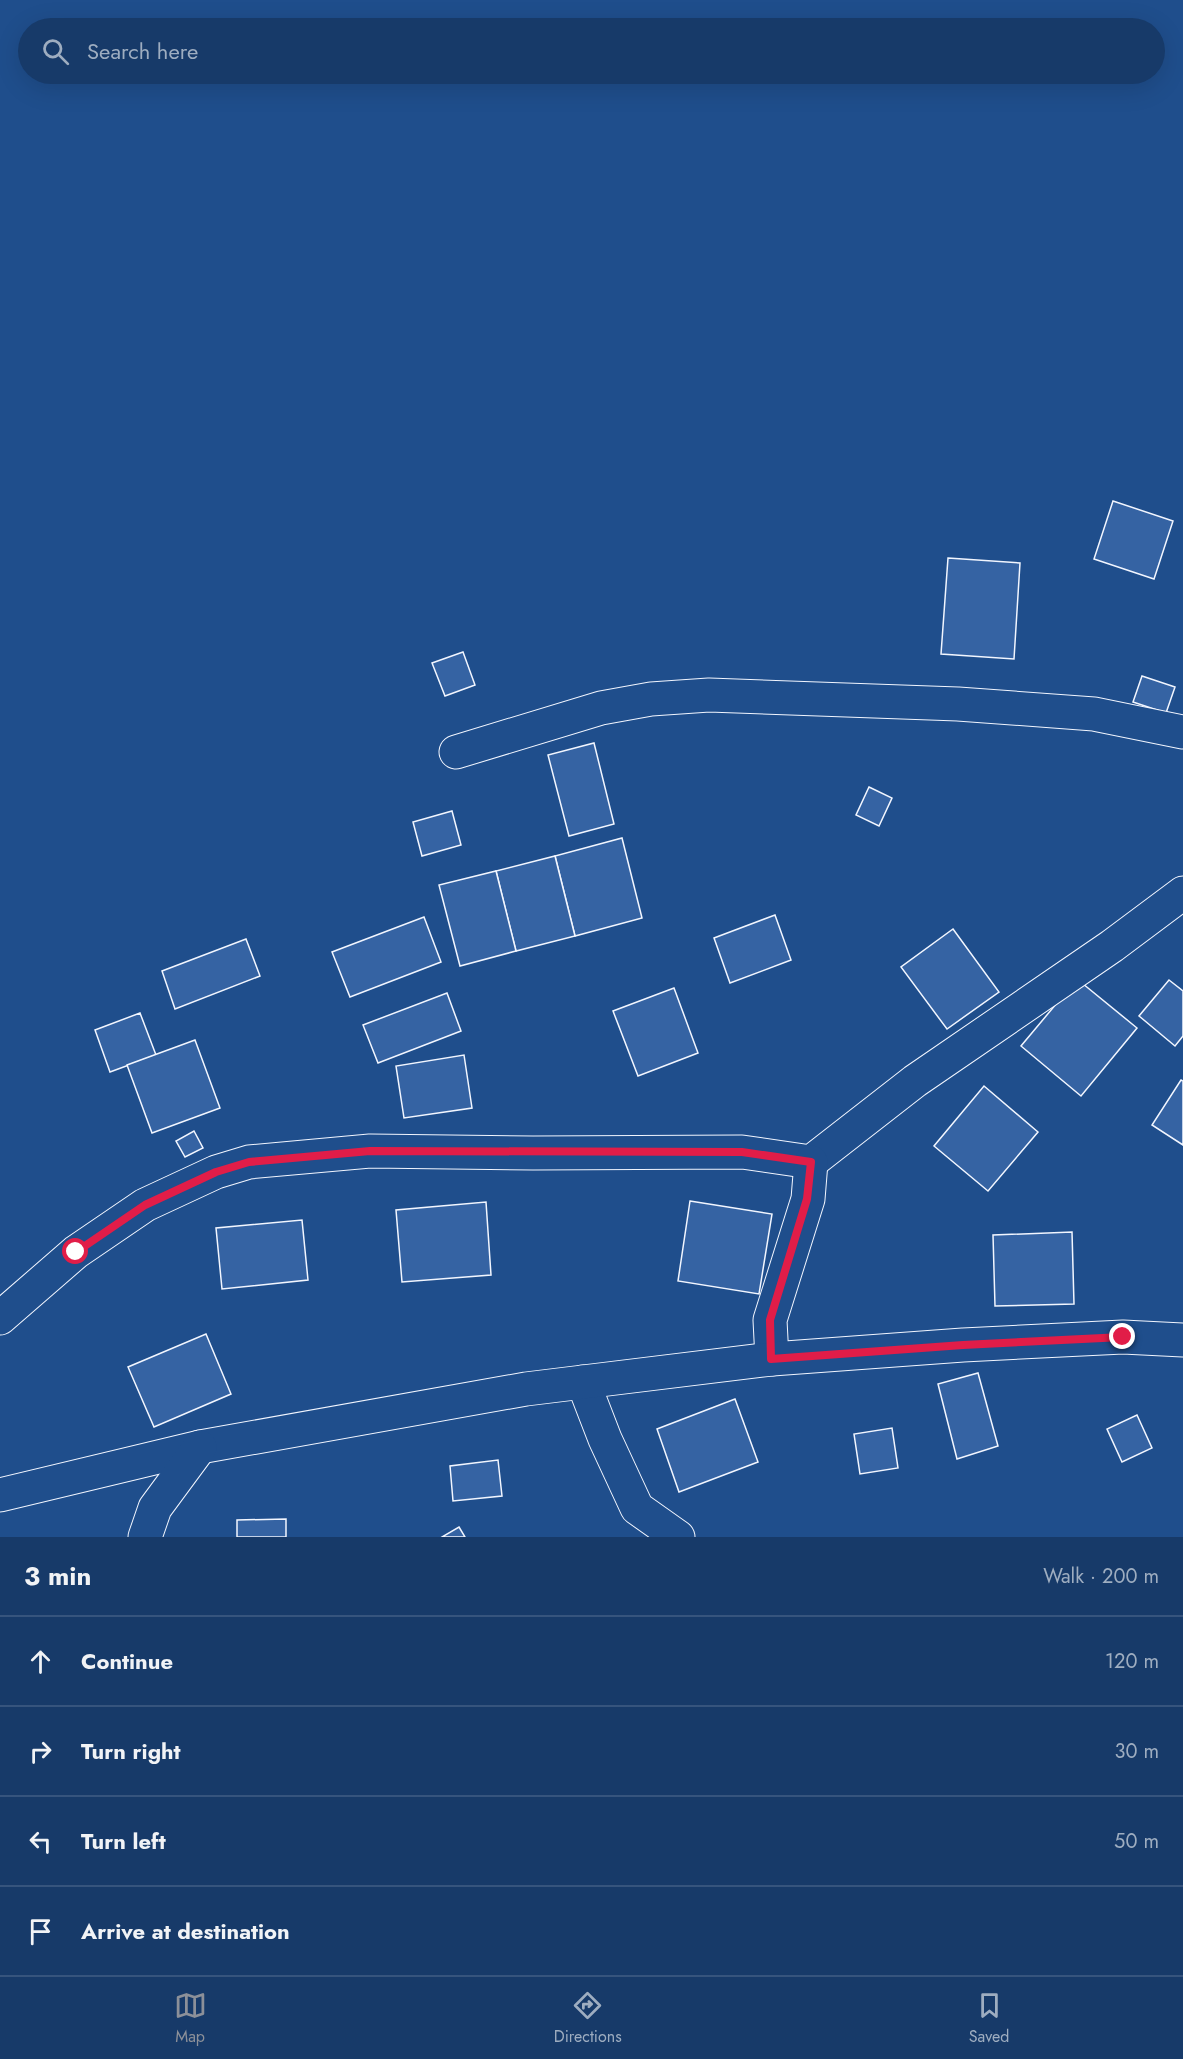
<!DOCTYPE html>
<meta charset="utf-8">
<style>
:root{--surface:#173a69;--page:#20416f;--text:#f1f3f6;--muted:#9eadc0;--line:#36547d;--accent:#8c9099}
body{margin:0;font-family:Jost,sans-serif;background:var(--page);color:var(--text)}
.stop{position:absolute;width:18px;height:18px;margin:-14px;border:4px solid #e11d48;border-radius:50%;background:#fff}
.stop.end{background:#e11d48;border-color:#fff;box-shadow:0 2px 6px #0008}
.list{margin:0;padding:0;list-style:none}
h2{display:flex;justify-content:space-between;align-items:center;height:78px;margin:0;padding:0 24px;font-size:26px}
h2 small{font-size:20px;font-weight:400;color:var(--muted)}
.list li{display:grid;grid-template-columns:39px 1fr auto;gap:18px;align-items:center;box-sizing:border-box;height:90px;padding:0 24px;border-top:2px solid var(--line)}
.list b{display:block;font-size:22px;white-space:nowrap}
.list em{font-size:20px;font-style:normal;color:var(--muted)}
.icon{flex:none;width:33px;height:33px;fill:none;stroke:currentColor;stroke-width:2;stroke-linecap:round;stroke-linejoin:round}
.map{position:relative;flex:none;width:1183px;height:1537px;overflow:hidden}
.search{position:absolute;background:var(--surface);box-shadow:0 6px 24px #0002;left:18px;right:18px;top:18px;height:66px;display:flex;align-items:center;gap:15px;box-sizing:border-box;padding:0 21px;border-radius:33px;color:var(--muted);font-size:22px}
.sheet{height:438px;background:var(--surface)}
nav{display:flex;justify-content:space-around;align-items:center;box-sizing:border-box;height:84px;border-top:2px solid var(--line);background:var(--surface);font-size:16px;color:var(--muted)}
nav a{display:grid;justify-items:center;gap:3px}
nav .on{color:var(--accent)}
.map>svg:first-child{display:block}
</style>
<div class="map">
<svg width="1183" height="1537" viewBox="0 0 1183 1537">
<rect width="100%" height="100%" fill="#1f4e8c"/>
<g fill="#3563a3" stroke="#f2f6ff" stroke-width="1.5">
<polygon points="1113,501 1173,521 1154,579 1094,559"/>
<polygon points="948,558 1020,563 1014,659 941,654"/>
<polygon points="463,652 475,685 445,696 432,663"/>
<polygon points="1142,676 1175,687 1166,713 1133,702"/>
<polygon points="594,743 614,824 569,836 548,755"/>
<polygon points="869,787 892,798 879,826 856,815"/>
<polygon points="452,811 461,845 422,856 413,822"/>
<polygon points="622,838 642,918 575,936 555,856"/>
<polygon points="555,856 575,936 516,951 496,871"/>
<polygon points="496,871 516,951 460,966 439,885"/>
<polygon points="775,915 791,960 730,983 714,938"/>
<polygon points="424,917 441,962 350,997 332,952"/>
<polygon points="953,929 999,992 947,1029 901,967"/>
<polygon points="246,939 260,976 175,1009 162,971"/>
<polygon points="1077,979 1137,1028 1081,1096 1021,1046"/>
<polygon points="1169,980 1183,991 1183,1036 1175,1046 1139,1016"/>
<polygon points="674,988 698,1053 638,1076 613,1011"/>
<polygon points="447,993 461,1031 378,1063 363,1025"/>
<polygon points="140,1013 156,1055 110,1072 95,1030"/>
<polygon points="195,1040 220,1108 152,1133 127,1065"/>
<polygon points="464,1055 472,1108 404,1118 396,1066"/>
<polygon points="1181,1080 1183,1081 1183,1145 1152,1125"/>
<polygon points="984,1086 1038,1132 988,1191 934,1146"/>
<polygon points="194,1131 203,1148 185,1157 176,1141"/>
<polygon points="690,1201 772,1214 759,1294 678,1281"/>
<polygon points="486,1202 491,1275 402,1282 396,1210"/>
<polygon points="302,1220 308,1280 222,1289 216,1228"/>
<polygon points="1072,1232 1074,1304 995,1306 993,1235"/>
<polygon points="206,1334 231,1394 154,1427 128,1367"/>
<polygon points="978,1373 998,1446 957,1459 938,1384"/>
<polygon points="735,1399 758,1462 679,1492 657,1429"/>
<polygon points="1137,1415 1152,1448 1122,1462 1107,1429"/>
<polygon points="892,1428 898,1468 860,1474 854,1434"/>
<polygon points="498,1460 502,1496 453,1501 450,1466"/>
<polygon points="286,1519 286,1537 237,1537 237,1520"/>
<polygon points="459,1527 465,1537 442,1537"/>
</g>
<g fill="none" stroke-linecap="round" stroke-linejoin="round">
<defs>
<g id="minor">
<polyline points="456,752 601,708 651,699 709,695 958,704 1094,714 1183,732"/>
<polyline points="0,1318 76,1252 145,1205 216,1172 249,1162 370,1151 533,1153 742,1152 811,1162 915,1081 1112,946 1183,893"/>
<polyline points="772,1359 770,1320 808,1199 811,1162"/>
<polyline points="583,1382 605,1439 637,1508 678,1537"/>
<polyline points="0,1495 200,1447 526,1389 772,1359 963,1345 1123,1337 1183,1340"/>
<polyline points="145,1537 155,1508 200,1447"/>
</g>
</defs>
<use href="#minor" stroke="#f2f6ff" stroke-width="35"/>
<use href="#minor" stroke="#1f4e8c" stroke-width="33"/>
</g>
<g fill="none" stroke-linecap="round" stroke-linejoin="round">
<polyline stroke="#e11d48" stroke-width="8" points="76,1252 145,1205 216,1172 249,1162 370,1151 742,1152 811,1162 807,1199 770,1320 771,1359 963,1345 1123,1337"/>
</g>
</svg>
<div class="stop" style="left:76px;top:1252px"></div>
<div class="stop end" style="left:1123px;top:1337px"></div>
<div class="search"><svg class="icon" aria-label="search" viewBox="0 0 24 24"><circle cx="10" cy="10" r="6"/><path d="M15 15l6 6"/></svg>Search here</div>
</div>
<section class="sheet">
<h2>3 min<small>Walk · 200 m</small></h2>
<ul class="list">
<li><svg class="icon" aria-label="ahead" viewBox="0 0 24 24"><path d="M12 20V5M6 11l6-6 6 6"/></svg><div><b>Continue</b></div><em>120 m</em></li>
<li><svg class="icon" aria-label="right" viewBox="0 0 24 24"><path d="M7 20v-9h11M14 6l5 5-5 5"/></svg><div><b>Turn right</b></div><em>30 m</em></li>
<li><svg class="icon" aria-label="left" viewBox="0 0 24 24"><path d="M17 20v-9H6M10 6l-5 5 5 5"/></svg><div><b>Turn left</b></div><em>50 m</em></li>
<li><svg class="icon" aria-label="arrive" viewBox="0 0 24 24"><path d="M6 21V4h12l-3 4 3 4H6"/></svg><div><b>Arrive at destination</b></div></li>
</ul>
</section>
<nav>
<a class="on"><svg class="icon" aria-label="map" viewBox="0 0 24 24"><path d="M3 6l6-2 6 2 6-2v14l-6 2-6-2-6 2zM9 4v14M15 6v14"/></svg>Map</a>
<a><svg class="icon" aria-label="directions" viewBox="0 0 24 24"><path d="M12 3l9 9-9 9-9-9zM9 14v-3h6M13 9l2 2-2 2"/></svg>Directions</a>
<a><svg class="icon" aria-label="saved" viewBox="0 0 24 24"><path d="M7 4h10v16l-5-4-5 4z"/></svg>Saved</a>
</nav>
